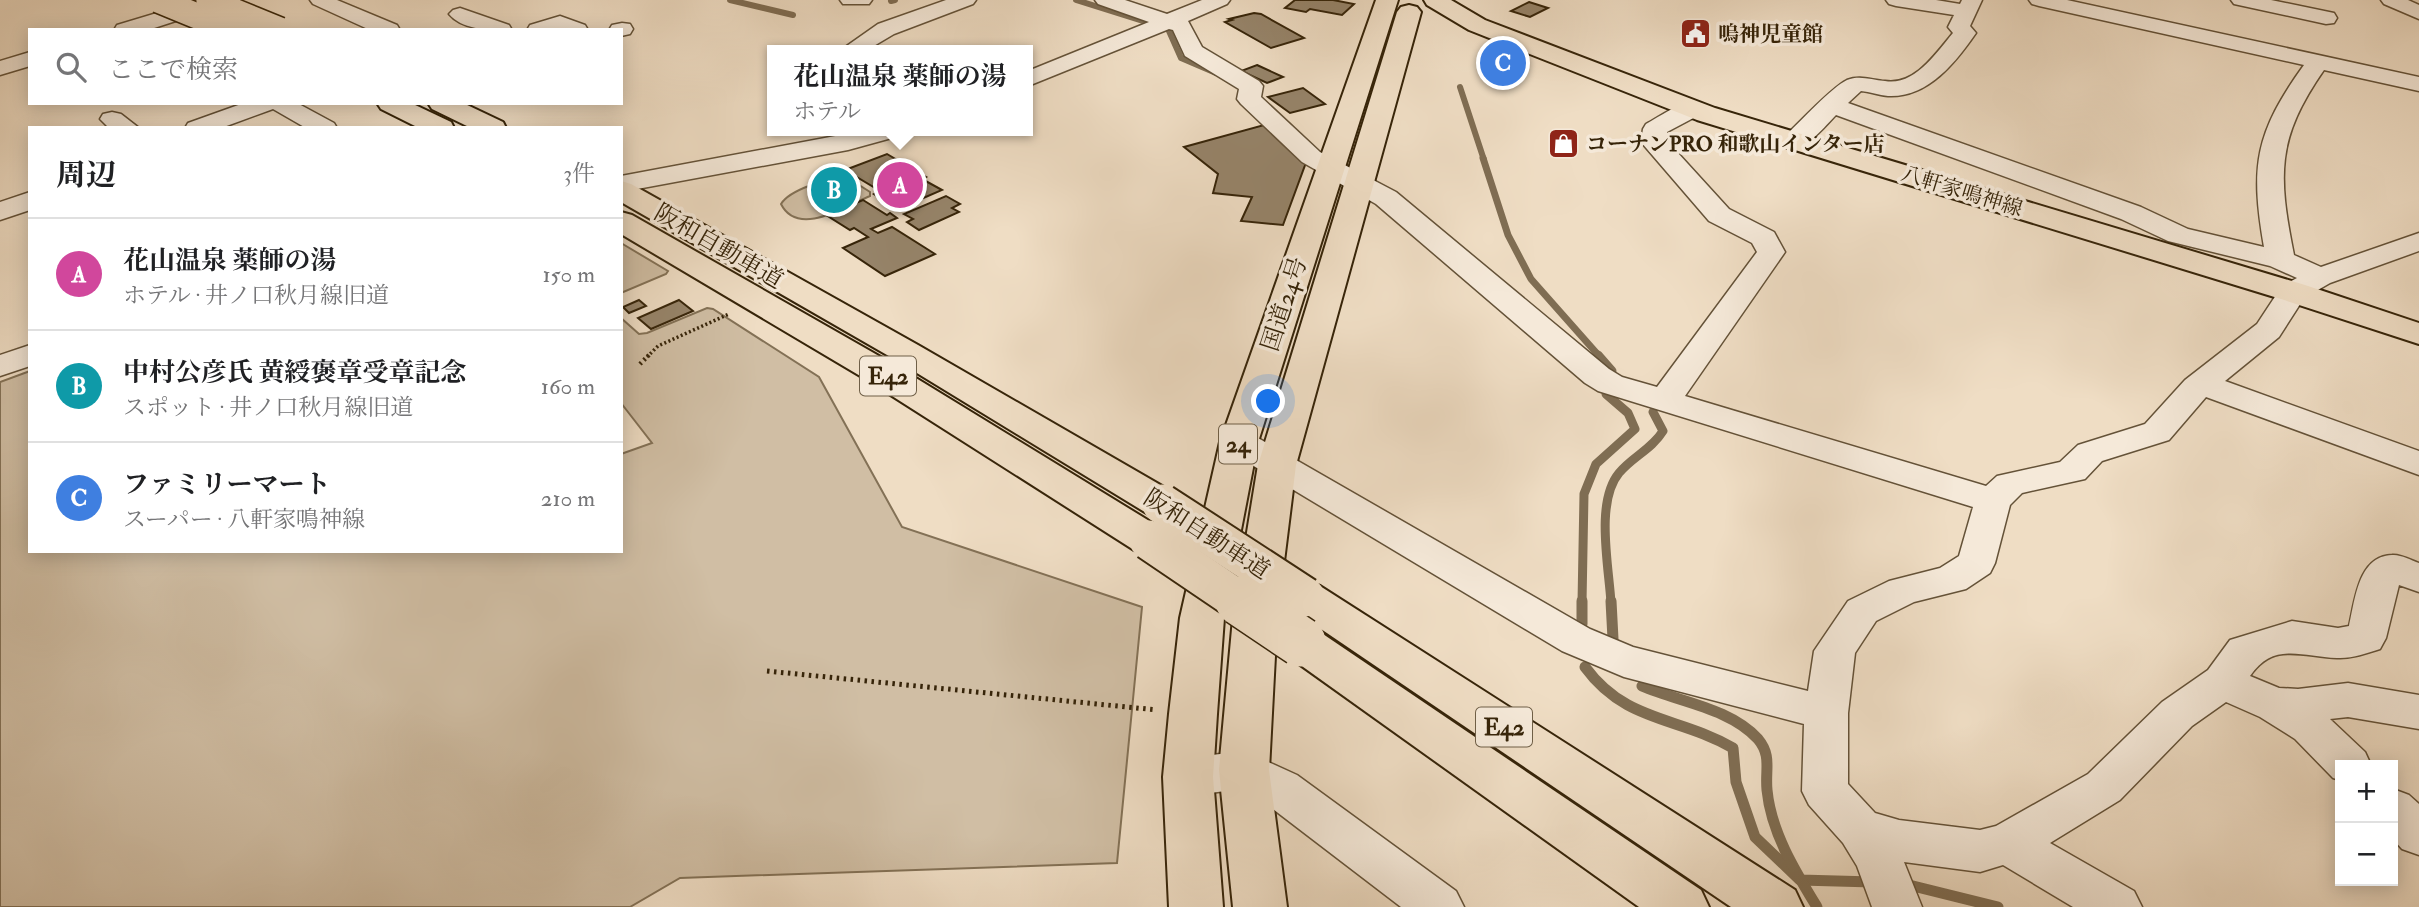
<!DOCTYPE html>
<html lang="ja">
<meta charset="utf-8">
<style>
:root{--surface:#fff;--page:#f6f6f6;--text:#202124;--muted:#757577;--line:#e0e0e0;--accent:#111827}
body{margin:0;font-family:"IM FELL Double Pica","Noto Serif JP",serif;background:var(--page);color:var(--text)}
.controls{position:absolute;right:21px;bottom:21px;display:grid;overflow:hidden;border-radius:0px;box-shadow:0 4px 18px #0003}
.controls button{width:63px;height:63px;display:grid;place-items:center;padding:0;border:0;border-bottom:2px solid var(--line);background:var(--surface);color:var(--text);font:35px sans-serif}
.you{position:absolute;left:1269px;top:402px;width:24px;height:24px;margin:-18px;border:5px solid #fff;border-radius:50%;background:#1a73e8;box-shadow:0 0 0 10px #1a73e833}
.badge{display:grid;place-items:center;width:46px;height:46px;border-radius:50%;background:var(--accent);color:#fff;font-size:23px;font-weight:700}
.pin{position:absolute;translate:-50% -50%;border:4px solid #fff;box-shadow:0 2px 7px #0006}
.popup{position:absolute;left:767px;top:45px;width:266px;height:91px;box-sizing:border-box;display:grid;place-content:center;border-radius:0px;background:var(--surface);filter:drop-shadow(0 2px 5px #0005);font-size:23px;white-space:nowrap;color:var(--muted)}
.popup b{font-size:26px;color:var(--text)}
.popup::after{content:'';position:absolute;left:50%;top:100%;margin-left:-14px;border:14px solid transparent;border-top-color:var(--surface)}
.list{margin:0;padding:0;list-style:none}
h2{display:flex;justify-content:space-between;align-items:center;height:91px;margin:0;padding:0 28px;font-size:30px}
h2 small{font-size:23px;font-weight:400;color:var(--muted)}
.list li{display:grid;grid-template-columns:46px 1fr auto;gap:21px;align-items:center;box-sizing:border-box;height:112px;padding:0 28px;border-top:2px solid var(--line)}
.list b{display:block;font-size:26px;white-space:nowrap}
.list p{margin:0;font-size:23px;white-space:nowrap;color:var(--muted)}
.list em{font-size:23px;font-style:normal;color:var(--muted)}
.icon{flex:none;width:38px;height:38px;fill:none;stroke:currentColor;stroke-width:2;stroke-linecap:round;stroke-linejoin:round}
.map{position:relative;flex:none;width:2419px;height:907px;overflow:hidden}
.search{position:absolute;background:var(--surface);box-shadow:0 4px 18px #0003;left:28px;top:28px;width:595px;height:77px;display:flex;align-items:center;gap:18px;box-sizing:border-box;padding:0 24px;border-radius:0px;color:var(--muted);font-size:26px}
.panel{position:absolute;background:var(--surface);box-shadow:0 4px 18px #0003;left:28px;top:126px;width:595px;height:427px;border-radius:0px}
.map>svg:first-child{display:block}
</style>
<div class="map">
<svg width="2419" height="907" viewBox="0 0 2419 907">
<rect width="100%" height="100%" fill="#efddc4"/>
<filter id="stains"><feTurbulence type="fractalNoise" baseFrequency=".00286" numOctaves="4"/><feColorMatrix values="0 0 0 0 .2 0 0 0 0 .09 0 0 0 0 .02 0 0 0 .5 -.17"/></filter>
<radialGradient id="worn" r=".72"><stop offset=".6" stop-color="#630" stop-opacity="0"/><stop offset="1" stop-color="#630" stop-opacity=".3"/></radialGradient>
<g fill="#d0bea4" stroke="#837156" stroke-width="2">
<path d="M 845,176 L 870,192 L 870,196 C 846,206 798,238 781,204 C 790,189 828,179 845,176 Z"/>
<polygon points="621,243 668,271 666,274 621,293"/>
<polygon points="707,308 713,309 819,377 902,527 1142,607 1117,863 680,878 630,907 0,907 0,382 30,371 30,551 621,551 621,454 652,443 621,403 621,318 639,334 647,333"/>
</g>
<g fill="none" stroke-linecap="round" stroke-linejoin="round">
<g stroke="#7f6d53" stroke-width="6">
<polyline points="730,0 793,15"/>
<polyline points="1076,0 1146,22"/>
<polyline points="891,1 895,0"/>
<polyline points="1169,31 1181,58 1216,73"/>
<polyline points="1460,87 1484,160"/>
</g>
<polyline stroke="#7f6d53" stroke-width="7" points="1483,158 1508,235 1531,279 1600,357"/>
<g stroke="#7f6d53" stroke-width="9">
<polyline points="1598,355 1612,371"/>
<polyline points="1582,603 1584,494 1596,464 1635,429 1628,413 1606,394"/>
<path d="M 1611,603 C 1609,567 1595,502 1619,473 C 1632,457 1652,449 1663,431 L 1653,412"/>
</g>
<g stroke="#7f6d53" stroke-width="11">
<polyline points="1611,601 1613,639"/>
<polyline points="1582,624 1582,601"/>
<path d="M 1585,667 C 1626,723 1678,716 1733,748 L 1736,782 L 1755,837 L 1800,880 L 1873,882"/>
<path d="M 1642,686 C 1679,702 1730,708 1758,739 C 1772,756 1765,769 1767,790 C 1771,832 1795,871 1817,907"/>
<polyline points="1905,884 1998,907"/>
</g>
</g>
<g fill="#96846a" stroke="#362409" stroke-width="2">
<polygon points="1295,0 1333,0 1354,4 1342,15 1310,9 1306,12 1285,8"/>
<polygon points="1529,2 1548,8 1530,17 1511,11"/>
<polygon points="1254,13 1261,14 1304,38 1271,48 1225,22 1232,20 1229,19"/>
<polygon points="1257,65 1283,77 1267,83 1241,71"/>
<polygon points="1303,88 1325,104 1290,113 1268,97"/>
<polygon points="1264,125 1308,157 1283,225 1241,221 1252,197 1213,193 1218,174 1184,147"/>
<polygon points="887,154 926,177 922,179 942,190 898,209 874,194 880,191 845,170"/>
<polygon points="946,196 960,204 952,208 959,212 919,230 907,222 913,219 904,214"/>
<polygon points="863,200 887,215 890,213 897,218 871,229 878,233 892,227 935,254 885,276 843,248 868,237 854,228 850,230 826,215"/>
<polygon points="639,300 646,306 629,313 623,307"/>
<polygon points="679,300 693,311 651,329 638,318"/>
</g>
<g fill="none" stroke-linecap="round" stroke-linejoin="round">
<defs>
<g id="minor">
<polygon points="200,0 220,0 222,3 219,7 148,30 114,30 117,25"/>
<polygon points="310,0 337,0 397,25 400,30 370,30 313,4"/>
<polygon points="840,0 872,0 869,4 843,4"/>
<polygon points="946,0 976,0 973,4 894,34 867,50 841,50 878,24"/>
<path d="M 1095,0 L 1125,0 L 1167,14 L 1202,0 L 1230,0 L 1227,4 L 1188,21 L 1202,47 L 1259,81 L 1263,86 L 1261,97 L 1320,152 L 1396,192 L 1609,369 L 1622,377 L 1657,387 L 1757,252 L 1752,243 L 1709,221 L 1641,142 L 1643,129 L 1646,124 C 1663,115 1682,99 1701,104 L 1704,109 L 1701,114 L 1667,132 L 1667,141 L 1729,209 L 1774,232 L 1785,252 L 1685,396 L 1986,486 L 1997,476 L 2060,462 L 2078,445 L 2145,424 L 2185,380 L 2257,324 L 2282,286 L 2297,278 L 2270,266 L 2168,241 L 2121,219 L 1836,115 C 1822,129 1807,151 1786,145 L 1782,140 L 1786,135 C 1800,122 1832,87 1847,80 C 1860,75 1871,80 1885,81 C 1915,86 1936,53 1953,33 L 1948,27 L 1954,15 L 1896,6 L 1889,4 L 1886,0 L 1936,0 L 1960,4 L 1962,0 L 1982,0 L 1970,26 L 1976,33 C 1956,62 1928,98 1888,96 C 1879,95 1870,92 1861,91 L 1848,103 L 2141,207 L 2188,229 L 2264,247 C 2250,166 2255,133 2304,65 L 2039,6 L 2032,4 L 2029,0 L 2067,0 L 2419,77 L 2419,91 L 2324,70 C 2276,139 2278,175 2294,255 L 2321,267 L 2419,233 L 2419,251 L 2330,283 L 2304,298 L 2279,337 L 2225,381 L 2419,451 L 2419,475 L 2206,397 L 2169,440 L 2102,461 L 2085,479 L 2022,493 L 2010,505 L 1995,563 L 1990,573 L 1966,589 L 1914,602 L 1876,621 L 1855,653 L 1848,713 L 1848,784 L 1875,813 L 1899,820 L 1980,830 L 1996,826 L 2088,774 L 2162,702 L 2208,670 L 2230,640 L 2292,621 L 2338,628 L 2349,626 C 2355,601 2358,556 2392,555 C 2400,554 2411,560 2419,563 L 2419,592 L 2399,585 L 2386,638 L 2380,649 C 2367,653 2351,659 2337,658 C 2302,657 2274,641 2250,676 L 2279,688 L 2298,689 L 2348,683 L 2419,695 L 2419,729 L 2348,717 L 2330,719 L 2365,752 L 2371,765 L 2340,765 L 2340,780 L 2333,778 L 2295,739 L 2260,717 L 2226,702 L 2192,726 L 2120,800 L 2050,843 L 2134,891 L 2142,907 L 2073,907 L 2003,865 L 1980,872 L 1904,862 L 1922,907 L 1872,907 L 1857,866 L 1843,843 L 1809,805 L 1802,791 L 1804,724 L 1624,677 L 1562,651 L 1227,450 L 1222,442 L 1227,434 L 1239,431 L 1251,434 L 1590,629 L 1633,647 L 1808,691 L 1814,651 L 1848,601 L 1889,581 L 1940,568 L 1959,556 L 1973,507 L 1598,391 L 1585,383 L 1376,204 L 1302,162 L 1241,104 L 1237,99 L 1239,89 L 1185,56 L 1173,30 L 1169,29 L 1028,86 L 1028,71 L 1149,22 L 1098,4 Z"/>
<polygon points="2231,0 2271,0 2334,13 2337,18 2334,23 2326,24 2234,4"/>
<polygon points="2381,0 2408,0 2419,5 2419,19 2384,4"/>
<path d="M 460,8 L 509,25 L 512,30 C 492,30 463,31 449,14 L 453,10 Z"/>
<polygon points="560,16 585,25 588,30 527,30 530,25"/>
<polygon points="622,23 630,24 633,29 630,34 621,36 621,30 609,30 612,25"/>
<polygon points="30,52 30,66 0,75 0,61"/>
<polygon points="244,103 297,103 334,123 337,128 306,128 273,109 221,128 185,128 188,123"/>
<polygon points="112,112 121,114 139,128 109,128 100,119 103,114"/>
<polygon points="862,131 902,131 899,136 848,150 621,192 621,176"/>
<polygon points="30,192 30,210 0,220 0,202"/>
<polygon points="30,345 30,366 0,376 0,355"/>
<polygon points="1244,751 1297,775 1456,891 1464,907 1401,907 1265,803 1240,789 1188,796 1172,790 1165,777 1172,764 1188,758"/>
<polygon points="2393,789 2409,795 2419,804 2419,855 2402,849 2393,839"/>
</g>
<polygon id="major" points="1424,0 1451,0 1485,20 1715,108 2305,285 2419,323 2419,344 2281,299 1697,120 1469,30 1427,5"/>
<g id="highway">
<polygon points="1376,0 1398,0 1258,442 1224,618 1217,714 1213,777 1223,907 1169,907 1163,777 1169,714 1180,618 1220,442"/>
<polygon points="1409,5 1417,7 1421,12 1296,465 1277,618 1269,770 1287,907 1233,907 1219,770 1233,618 1258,465 1397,12 1401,7"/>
<polygon points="377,103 411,103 451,122 454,128 419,128 381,109"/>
<polygon points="428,103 463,103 503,122 506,128 471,128 432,109"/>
<polygon points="621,181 631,184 918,345 1176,494 1182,504 1176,514 1162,518 1148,514 894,359 621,202"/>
<polygon points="621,212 632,215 893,364 1164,530 1170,540 1164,550 1149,554 1134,550 867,380 621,234"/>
<polygon points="1305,581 1320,586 1795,890 1803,907 1731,907 1290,608 1283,597 1290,586"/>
<polygon points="1301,625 1317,630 1701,890 1709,907 1639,907 1285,654 1278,642 1285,630"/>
</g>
</defs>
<use href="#minor" stroke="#645238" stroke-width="3"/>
<use href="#major" stroke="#362409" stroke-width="4"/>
<use href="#highway" stroke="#362409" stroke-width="4"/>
<polyline stroke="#362409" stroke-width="3.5" stroke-dasharray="2 2.5" stroke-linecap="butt" points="647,357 658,346 729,314"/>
<polyline stroke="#362409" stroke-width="4.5" stroke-dasharray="2 3.5" stroke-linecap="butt" points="640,364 649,355"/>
<polyline stroke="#362409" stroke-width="5" stroke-dasharray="2.5 4.5" stroke-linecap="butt" points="767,671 1157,710"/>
<use href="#minor" fill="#f5e9d9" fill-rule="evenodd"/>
<use href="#major" fill="#efddc4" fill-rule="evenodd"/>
<use href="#highway" fill="#efddc4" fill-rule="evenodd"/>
<defs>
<g id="highway-bridge-far2">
<polyline points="158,0 231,30"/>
<polyline points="209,1 280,30"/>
</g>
<g id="highway-bridge-far1">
<polyline points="1162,504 1305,597"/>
<polyline points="1149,540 1242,603"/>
</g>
<polyline id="highway-bridge" points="1240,601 1301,642"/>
</defs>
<use href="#highway-bridge-far2" stroke="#362409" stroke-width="28" stroke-linecap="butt"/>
<use href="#highway-bridge-far1" stroke="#362409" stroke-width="43" stroke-linecap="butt"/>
<use href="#highway-bridge" stroke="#362409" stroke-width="52" stroke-linecap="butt"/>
<use href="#highway-bridge-far2" stroke="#efddc4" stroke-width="25"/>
<use href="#highway-bridge-far1" stroke="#efddc4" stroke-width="39"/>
<use href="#highway-bridge" stroke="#efddc4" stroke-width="49"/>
</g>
<defs>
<symbol id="civic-square" viewBox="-11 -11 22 22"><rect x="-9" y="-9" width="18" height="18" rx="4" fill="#8f2418" stroke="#f5e9d9"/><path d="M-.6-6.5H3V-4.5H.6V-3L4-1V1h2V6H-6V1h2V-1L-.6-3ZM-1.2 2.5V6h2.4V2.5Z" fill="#fff"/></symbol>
<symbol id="shop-square" viewBox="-11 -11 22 22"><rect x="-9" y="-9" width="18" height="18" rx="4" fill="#8f2418" stroke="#f5e9d9"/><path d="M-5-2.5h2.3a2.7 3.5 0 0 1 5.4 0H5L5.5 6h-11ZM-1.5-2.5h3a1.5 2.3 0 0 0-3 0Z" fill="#fff"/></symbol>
</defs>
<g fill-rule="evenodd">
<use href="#civic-square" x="1678" y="16" width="35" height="35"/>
<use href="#shop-square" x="1546" y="126" width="35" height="35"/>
</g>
<g text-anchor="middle" stroke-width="7" stroke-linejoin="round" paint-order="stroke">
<g font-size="21" font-weight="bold" fill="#362409" stroke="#f5e9d9" text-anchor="start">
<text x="1718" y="41">嗚神児童館</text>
<text x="1586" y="151">コーナンPRO 和歌山インター店</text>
</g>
<g font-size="21" fill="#362409" stroke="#f5e9d9">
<text transform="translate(1962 191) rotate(17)" y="7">八軒家鳴神線</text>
</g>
<g fill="#f5e9d9" stroke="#6f5f47" stroke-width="2">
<rect x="860" y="356.5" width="56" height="39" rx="5"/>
<rect x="1219" y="424.5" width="38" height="39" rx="5"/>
<rect x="1476" y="707.5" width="56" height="39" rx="5"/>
</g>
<g font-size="23" font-weight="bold" fill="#362409">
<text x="888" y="384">E42</text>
<text x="1238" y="452">24</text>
<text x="1504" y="735">E42</text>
</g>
<g font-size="24" fill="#362409" stroke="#f5e9d9">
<text transform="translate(719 246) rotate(30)" y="8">阪和自動車道</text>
<text transform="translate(1284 304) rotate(-72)" y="8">国道24号</text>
<text transform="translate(1207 534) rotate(33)" y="8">阪和自動車道</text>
</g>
</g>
<rect width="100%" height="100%" filter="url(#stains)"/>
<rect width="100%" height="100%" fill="url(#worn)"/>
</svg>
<div class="controls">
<button>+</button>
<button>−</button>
</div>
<div class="you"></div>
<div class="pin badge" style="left:900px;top:185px;background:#d1479c">A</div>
<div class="popup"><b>花山温泉 薬師の湯</b>ホテル</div>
<div class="pin badge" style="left:834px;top:190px;background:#0f9aa8">B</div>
<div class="pin badge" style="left:1503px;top:63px;background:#3f7fe0">C</div>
<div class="search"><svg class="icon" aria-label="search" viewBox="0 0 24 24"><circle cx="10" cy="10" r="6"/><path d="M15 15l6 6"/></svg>ここで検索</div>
<section class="panel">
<h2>周辺<small>3件</small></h2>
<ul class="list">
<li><span class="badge" style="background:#d1479c">A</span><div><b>花山温泉 薬師の湯</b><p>ホテル · 井ノ口秋月線旧道</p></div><em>150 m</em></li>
<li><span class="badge" style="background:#0f9aa8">B</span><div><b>中村公彦氏 黄綬褒章受章記念</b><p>スポット · 井ノ口秋月線旧道</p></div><em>160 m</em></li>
<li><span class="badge" style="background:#3f7fe0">C</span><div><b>ファミリーマート</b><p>スーパー · 八軒家鳴神線</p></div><em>210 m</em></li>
</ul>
</section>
</div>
